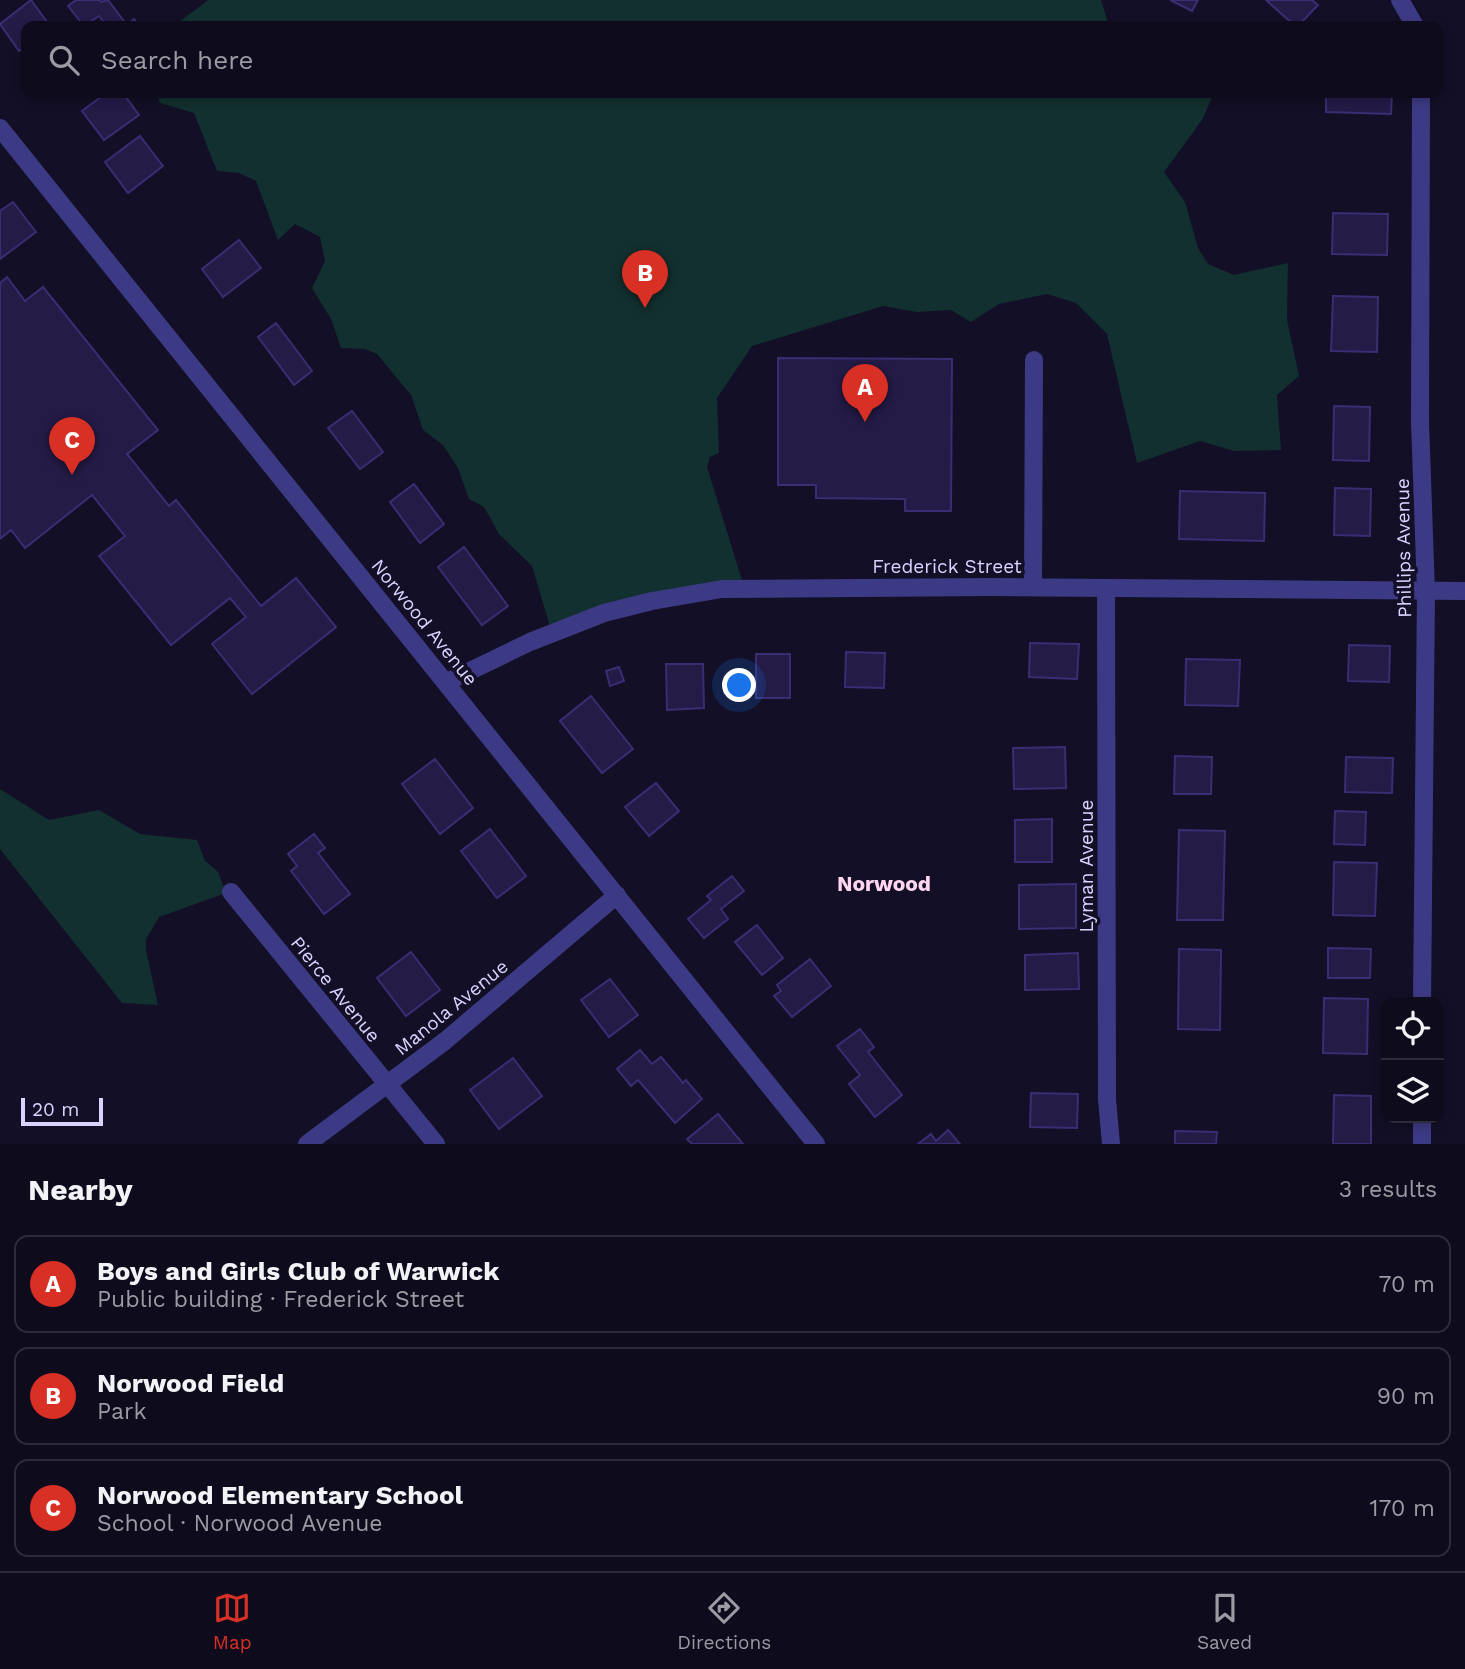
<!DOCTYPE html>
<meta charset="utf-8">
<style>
:root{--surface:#0e0b1c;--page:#1c1929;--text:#f1f3f6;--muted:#9b9ba3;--line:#2e2b3b;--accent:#d93025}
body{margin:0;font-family:"Work Sans",sans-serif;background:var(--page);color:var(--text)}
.controls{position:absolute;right:21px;bottom:21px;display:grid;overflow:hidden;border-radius:14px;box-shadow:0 4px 10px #0003}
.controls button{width:63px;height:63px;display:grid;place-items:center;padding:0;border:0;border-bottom:2px solid var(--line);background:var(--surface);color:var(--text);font:35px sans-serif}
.scale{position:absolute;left:21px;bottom:18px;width:82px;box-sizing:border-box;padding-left:7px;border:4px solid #d9d4ff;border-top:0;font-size:19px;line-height:24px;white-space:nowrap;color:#d9d4ff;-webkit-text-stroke:5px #130f26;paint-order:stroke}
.you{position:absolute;left:740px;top:686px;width:24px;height:24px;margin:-18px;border:5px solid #fff;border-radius:50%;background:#1a73e8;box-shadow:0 0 0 10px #1a73e833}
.badge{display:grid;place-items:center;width:46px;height:46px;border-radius:50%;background:var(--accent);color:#fff;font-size:23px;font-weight:700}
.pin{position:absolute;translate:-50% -58px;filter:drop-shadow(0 2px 4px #0008)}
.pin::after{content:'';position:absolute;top:37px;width:24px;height:21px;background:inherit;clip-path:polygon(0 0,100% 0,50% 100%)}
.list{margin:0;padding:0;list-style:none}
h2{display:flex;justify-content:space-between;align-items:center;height:91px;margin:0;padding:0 28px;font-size:30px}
h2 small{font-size:23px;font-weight:400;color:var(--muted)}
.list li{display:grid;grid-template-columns:46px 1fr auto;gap:21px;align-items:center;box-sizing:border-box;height:98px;margin:0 14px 14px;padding:0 14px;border:2px solid var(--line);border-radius:14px}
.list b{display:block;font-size:26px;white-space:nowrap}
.list p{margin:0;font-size:23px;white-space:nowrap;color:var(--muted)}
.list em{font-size:23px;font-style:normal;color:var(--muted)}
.icon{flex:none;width:38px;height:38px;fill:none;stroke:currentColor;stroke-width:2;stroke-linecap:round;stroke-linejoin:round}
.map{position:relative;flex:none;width:1465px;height:1144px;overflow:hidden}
.search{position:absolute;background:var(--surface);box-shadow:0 4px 10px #0003;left:21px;right:21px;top:21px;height:77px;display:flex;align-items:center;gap:18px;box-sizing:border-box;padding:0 24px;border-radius:14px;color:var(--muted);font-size:26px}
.sheet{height:427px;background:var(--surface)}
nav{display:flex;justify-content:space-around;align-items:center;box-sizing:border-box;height:98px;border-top:2px solid var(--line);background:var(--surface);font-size:19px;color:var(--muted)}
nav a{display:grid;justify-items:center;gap:4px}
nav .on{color:var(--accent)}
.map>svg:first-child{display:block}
</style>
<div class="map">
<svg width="1465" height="1144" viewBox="0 0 1465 1144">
<rect width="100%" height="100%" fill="#130f26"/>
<g fill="#12302f">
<polygon points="208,0 1101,0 1109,26 174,26"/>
<polygon points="157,93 1214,93 1202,120 1164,172 1185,202 1198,248 1208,264 1234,275 1288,263 1287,320 1299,376 1277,395 1281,450 1234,451 1200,441 1137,463 1107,334 1076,303 1047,294 999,304 971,322 951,310 917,312 883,306 752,346 717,398 719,453 710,457 707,467 745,590 655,603 552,633 532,566 499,534 484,507 469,499 458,468 443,445 423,430 411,395 377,354 365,349 341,348 331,319 312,288 325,261 320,237 295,224 278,240 256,181 239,173 217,171 194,113 160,103"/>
<polygon points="0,789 49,820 99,810 140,834 197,840 205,861 218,872 226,893 159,917 146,939 146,950 158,1005 122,1003 0,849"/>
</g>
<g fill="#241b47" stroke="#3b2d73" stroke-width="2">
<polygon points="31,0 50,26 26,26 26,45 19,51 0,24"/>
<polygon points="76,0 99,0 101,2 108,0 127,25 134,19 139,26 107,26 99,16 84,26 68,6"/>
<polygon points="1170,0 1198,0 1192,11"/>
<polygon points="1266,0 1312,0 1318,5 1298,26 1295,26"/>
<polygon points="106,93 123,93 139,115 104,140 82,111"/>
<polygon points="1326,93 1392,93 1391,114 1326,112"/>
<polygon points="140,136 163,166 128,193 105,162"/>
<polygon points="13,202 36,232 0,259 0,211"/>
<polygon points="1333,213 1388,214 1387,255 1332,254"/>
<polygon points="239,240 261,268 223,297 202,269"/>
<polygon points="7,277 25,301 43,287 158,430 127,454 169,506 176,500 261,606 296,578 336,627 252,694 212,644 246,617 230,598 171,645 99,556 125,536 92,495 25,548 11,530 0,539 0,283"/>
<polygon points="1333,296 1378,297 1377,352 1331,351"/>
<polygon points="276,323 312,371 294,385 258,337"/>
<polygon points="778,358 952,359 951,511 905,511 905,499 816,498 816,485 778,485"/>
<polygon points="1334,406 1370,407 1369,461 1333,460"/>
<polygon points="352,411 383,452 360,469 328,428"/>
<polygon points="414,484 444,524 420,543 390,502"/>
<polygon points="1335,488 1371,489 1370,536 1334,535"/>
<polygon points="1180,491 1265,493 1264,541 1179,539"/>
<polygon points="464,547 508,606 482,625 438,567"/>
<polygon points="1030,643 1079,644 1077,679 1029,677"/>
<polygon points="1349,645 1390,646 1389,682 1348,681"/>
<polygon points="846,652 885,653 884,688 845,687"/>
<rect x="756" y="654" width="34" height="44"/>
<polygon points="1186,659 1240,660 1238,706 1185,705"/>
<polygon points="666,664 703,664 704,708 667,710"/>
<polygon points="619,667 624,681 610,686 606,671"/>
<polygon points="591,696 633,749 602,773 560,721"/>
<polygon points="1065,747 1066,788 1014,789 1013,748"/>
<polygon points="1175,756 1212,757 1211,794 1174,794"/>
<polygon points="1346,757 1393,758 1392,793 1345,792"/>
<polygon points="435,759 473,808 440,834 402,784"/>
<polygon points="656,783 679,811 649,836 625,807"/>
<polygon points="1335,811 1366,812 1365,845 1334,844"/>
<polygon points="1052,819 1052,862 1015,862 1015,820"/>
<polygon points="490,829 526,876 497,898 461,851"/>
<polygon points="1179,830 1225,831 1223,920 1177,920"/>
<polygon points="314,834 325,848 318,853 350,894 324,914 291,871 297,866 288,854"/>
<polygon points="1334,862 1377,863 1375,916 1333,915"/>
<polygon points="732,876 744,891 721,909 728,919 704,938 688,919 711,900 707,896"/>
<polygon points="1076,884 1076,928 1019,929 1019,885"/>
<polygon points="757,925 783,958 762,975 735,942"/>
<polygon points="1328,948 1371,949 1370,978 1328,978"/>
<polygon points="1179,949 1221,950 1220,1030 1178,1029"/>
<polygon points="411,952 440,990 406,1016 377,978"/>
<polygon points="1078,953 1079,989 1025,990 1025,955"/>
<polygon points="810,959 831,986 792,1017 774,996 781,991 777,985"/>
<polygon points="610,979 638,1015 609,1037 581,1000"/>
<polygon points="1324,998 1368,999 1367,1054 1323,1053"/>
<polygon points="860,1029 874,1047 868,1052 902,1095 875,1117 849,1084 860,1075 837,1046"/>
<polygon points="640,1050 652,1064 661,1057 683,1083 686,1080 702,1099 675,1123 638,1080 631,1086 617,1069"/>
<polygon points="513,1058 542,1096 499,1129 470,1090"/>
<polygon points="1031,1093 1078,1094 1077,1128 1030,1127"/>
<polygon points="1334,1095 1371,1096 1371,1144 1333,1144"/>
<polygon points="718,1114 743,1144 692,1144 687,1139"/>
<polygon points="948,1130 960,1144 918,1144 931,1134 936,1141"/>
<polygon points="1175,1131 1217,1132 1216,1144 1175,1144"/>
</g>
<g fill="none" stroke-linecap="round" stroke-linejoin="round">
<g stroke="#3d3a85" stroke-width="18">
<polyline points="1400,0 1415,26"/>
<polyline points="1421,93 1420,421 1426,592 1422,1002"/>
<polyline points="0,128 816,1144"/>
<polyline points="1033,587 1034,360"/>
<polyline points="1106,588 1107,1099 1111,1144"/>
<polyline points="447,682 530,642 604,613 652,601 722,589 990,587 1465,591"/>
<polyline points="231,892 436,1144"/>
<polyline points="1422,1118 1422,1144"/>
<polyline points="307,1144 445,1041 617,895"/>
</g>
</g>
<g text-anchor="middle" stroke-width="7" stroke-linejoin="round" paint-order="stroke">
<g font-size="19" fill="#d9d4ff" stroke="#130f26">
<text transform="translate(1403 548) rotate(-91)" y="7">Phillips Avenue</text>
<text x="947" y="573">Frederick Street</text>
<text transform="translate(425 622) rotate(51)" y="7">Norwood Avenue</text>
<text transform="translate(1086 866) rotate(-90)" y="7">Lyman Avenue</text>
<text transform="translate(336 989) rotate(51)" y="7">Pierce Avenue</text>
<text transform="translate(451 1007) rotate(-39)" y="7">Manola Avenue</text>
</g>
<g font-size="21" font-weight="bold" fill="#ffd6f0" stroke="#130f26">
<text x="884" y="891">Norwood</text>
</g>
</g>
</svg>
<div class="controls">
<button><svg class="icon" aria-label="locate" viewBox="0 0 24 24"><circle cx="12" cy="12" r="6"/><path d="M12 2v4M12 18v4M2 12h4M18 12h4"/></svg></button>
<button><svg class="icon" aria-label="layers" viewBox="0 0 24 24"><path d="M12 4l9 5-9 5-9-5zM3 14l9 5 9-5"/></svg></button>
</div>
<div class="scale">20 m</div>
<div class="you"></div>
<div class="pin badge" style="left:865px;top:422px">A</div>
<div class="pin badge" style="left:645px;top:308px">B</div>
<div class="pin badge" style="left:72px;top:475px">C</div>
<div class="search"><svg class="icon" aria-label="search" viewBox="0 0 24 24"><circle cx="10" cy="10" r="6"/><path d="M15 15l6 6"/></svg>Search here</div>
</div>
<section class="sheet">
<h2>Nearby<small>3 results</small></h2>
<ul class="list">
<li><span class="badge">A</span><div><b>Boys and Girls Club of Warwick</b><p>Public building · Frederick Street</p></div><em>70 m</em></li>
<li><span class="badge">B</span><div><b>Norwood Field</b><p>Park</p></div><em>90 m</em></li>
<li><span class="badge">C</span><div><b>Norwood Elementary School</b><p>School · Norwood Avenue</p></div><em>170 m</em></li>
</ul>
</section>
<nav>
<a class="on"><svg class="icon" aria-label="map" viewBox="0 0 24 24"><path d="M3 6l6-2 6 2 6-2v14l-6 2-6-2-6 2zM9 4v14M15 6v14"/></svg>Map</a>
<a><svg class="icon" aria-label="directions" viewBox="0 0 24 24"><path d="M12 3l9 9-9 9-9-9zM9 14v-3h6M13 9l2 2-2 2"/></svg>Directions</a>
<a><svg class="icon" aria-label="saved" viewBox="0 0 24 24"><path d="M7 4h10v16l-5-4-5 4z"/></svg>Saved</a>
</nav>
